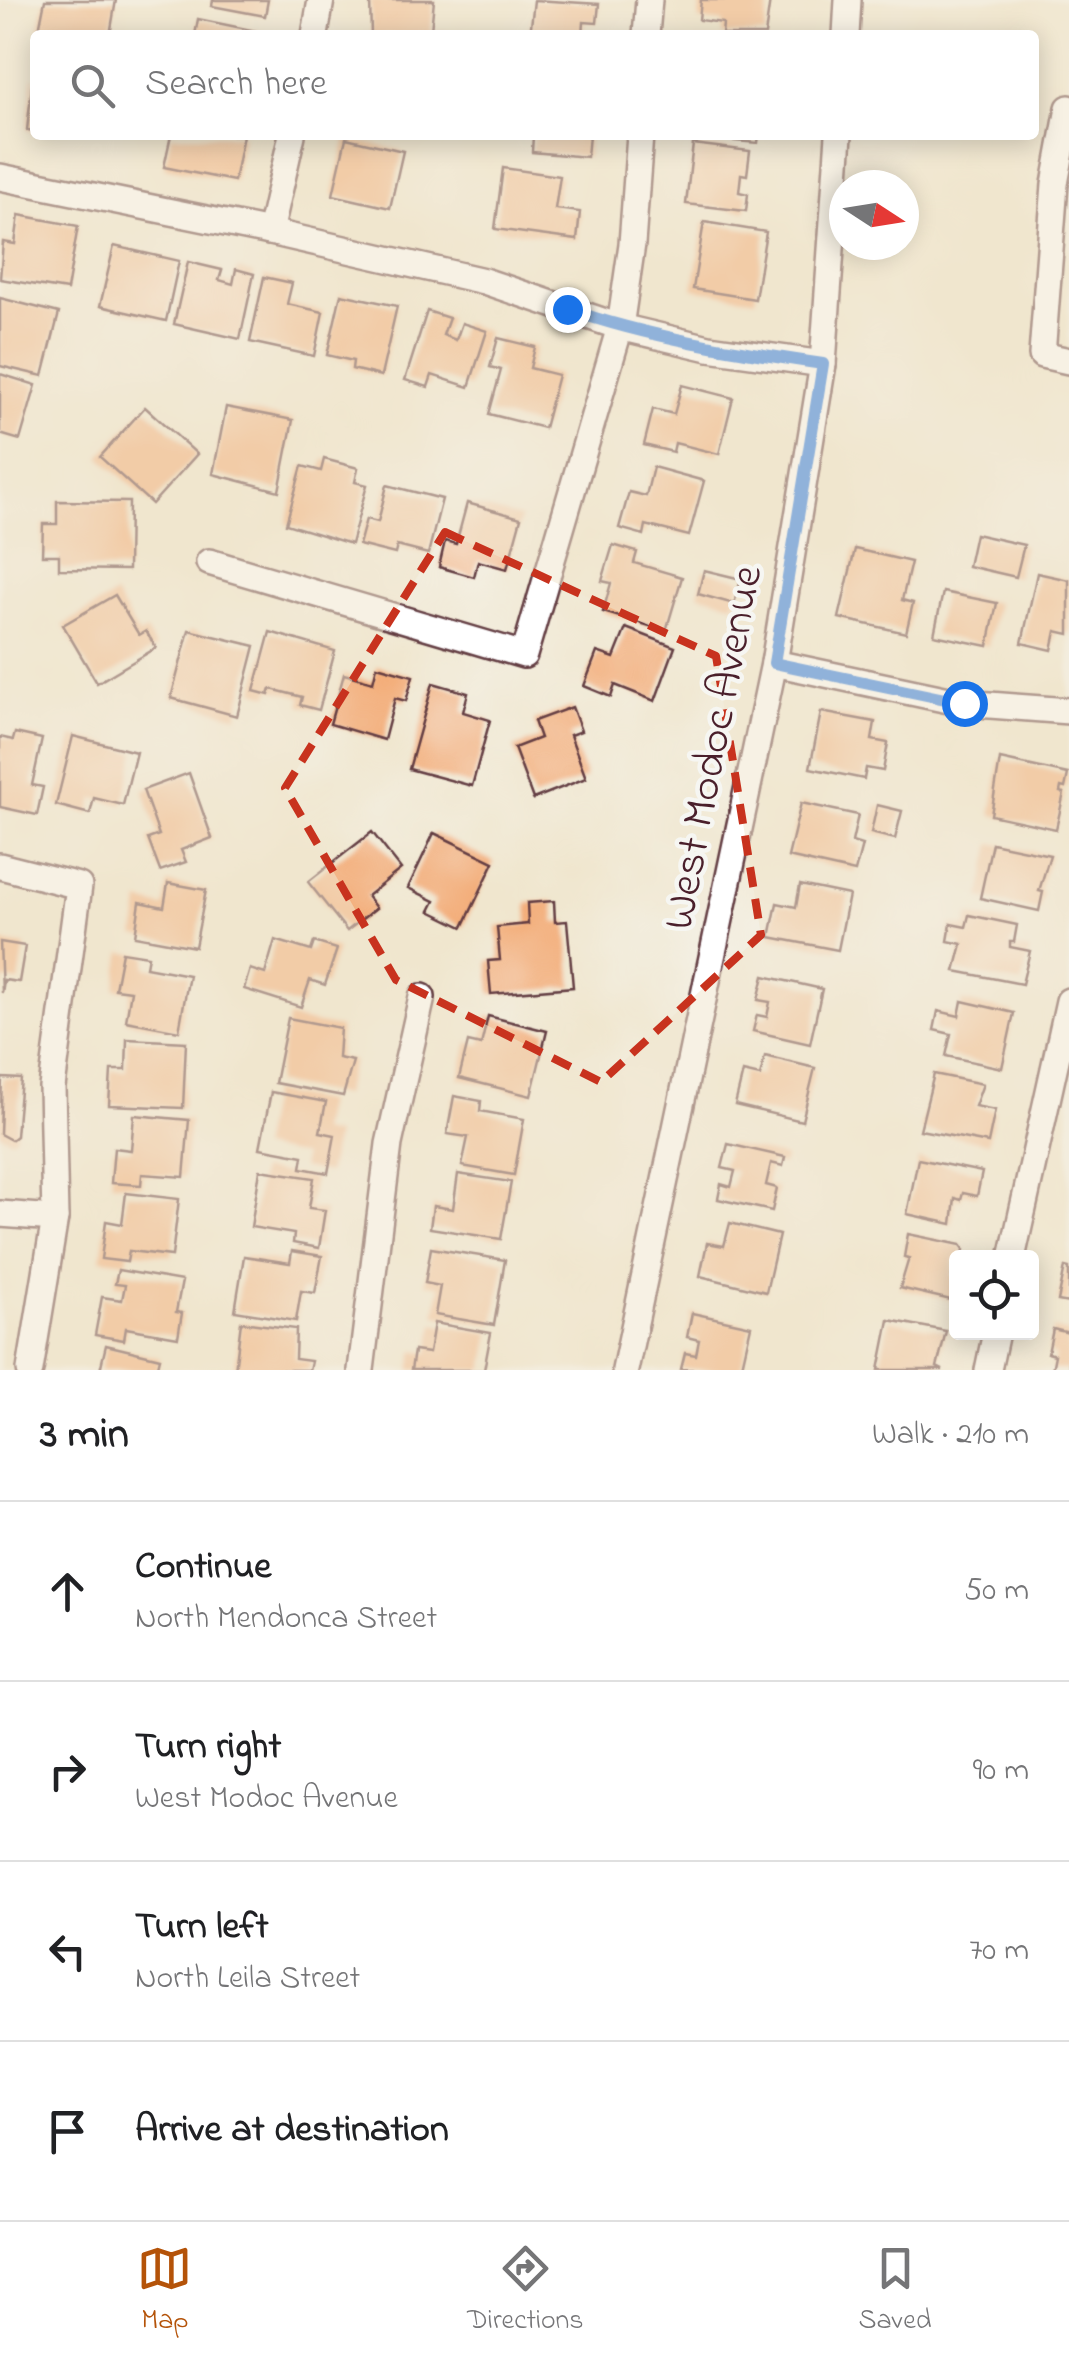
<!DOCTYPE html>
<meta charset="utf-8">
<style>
:root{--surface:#fff;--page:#f2f2f2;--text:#202124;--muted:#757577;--line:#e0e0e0;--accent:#b45309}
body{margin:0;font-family:"Indie Flower",sans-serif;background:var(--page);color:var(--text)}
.controls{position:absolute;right:30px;bottom:30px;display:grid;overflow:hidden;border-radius:10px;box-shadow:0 5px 25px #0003}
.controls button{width:90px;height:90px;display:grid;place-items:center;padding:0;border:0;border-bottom:2px solid var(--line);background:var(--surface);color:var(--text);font:50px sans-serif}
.compass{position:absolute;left:829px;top:170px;width:90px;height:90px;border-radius:50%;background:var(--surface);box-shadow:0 5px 25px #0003;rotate:102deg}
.stop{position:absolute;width:30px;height:30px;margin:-22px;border:8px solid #1a73e8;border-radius:50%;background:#fff}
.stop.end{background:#1a73e8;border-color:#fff;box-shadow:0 2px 10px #0008}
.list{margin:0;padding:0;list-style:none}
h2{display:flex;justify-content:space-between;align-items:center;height:130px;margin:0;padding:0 40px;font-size:42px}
h2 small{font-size:32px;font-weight:400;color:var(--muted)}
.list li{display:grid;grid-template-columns:65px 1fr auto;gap:30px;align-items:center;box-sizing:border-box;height:180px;padding:0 40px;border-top:2px solid var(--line)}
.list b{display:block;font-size:38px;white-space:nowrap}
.list p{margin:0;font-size:32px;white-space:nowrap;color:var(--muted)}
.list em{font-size:32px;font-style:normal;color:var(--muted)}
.icon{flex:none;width:55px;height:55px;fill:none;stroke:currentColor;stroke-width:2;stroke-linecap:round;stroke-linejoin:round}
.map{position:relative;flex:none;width:1069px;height:1370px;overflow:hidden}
.search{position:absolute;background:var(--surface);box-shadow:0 5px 25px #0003;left:30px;right:30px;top:30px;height:110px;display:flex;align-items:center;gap:25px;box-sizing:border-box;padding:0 35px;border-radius:10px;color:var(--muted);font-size:38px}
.sheet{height:850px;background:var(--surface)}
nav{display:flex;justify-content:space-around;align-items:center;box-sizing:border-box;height:140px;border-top:2px solid var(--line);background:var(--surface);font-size:28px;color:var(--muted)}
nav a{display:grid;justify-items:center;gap:5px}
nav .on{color:var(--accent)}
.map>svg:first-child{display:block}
</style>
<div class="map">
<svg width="1069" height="1370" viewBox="0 0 1069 1370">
<rect width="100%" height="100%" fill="#f6f6f2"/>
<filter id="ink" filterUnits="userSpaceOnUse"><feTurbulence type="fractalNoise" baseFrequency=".01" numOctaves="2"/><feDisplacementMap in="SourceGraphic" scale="20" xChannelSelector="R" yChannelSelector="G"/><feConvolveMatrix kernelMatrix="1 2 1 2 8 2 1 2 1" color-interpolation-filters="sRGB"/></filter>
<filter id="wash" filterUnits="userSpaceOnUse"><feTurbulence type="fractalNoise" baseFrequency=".0048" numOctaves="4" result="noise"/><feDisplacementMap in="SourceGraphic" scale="40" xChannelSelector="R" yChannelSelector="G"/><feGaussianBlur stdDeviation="2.25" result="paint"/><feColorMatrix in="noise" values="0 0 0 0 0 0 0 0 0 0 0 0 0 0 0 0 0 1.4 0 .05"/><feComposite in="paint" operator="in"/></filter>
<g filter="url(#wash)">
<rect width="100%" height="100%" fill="#f0e6ce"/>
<g id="blocks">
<g fill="#f3ad79">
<polygon points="45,0 116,0 110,35 38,35"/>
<polygon points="213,0 268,0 265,16 212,6"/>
<polygon points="370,0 434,0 431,31 449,32 449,35 371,35"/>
<polygon points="534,0 599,4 597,23 584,22 583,35 530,35"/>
<polygon points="701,0 770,0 765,35 722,35 723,23 699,20"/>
<polygon points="198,19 261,32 261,35 195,35"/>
<polygon points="33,77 35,77 35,131 27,130"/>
<polygon points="171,135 243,135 234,181 164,167"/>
<polygon points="533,135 589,135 587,157 532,152"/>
<polygon points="701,135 759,135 758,143 701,138"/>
<polygon points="346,138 403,151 390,208 333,195"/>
<polygon points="693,144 750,151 747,175 741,174 739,192 748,194 746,211 686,204"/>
<polygon points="503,168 560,176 555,209 580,212 577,240 495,229"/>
<polygon points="19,215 78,226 67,290 0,279 3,242 15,244"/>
<polygon points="704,222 766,232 755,299 693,289"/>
<polygon points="114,246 179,261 166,321 100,306"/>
<polygon points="188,262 222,270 219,280 233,284 236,269 254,274 240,339 174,324"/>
<polygon points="264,277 292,283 287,304 323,312 314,356 250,342"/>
<polygon points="341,294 397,306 381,376 352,369 353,361 327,355"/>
<polygon points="0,298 59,313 43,376 0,366"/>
<polygon points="427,311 449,318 443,335 456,340 462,323 487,331 469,387 432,375 428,387 405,380"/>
<polygon points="498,338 535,347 530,368 558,375 544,428 489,414 501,370 490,367"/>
<polygon points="0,374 36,385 20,440 0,434"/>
<polygon points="682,385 733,398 719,454 675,443 673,452 644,445 653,409 674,414"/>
<polygon points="145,407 197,454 152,504 100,457"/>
<polygon points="226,407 293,420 279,491 213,474"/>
<polygon points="324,459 358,468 355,482 367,485 351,544 286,524 302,466 321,471"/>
<polygon points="653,467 704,481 689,536 646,525 644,535 619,528 629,492 646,496"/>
<polygon points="387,485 442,499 428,554 397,546 395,554 359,545 366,519 378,522"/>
<polygon points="57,501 129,502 128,570 59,569 59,555 42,555 43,524 57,524"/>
<polygon points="467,503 521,518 507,569 478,561 474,577 439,567 445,541 456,544"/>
<polygon points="975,534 1024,545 1016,577 968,566"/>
<polygon points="613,545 637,552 634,563 682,577 666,631 603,612 611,583 602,581"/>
<polygon points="855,549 911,562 902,600 913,603 906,633 839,618"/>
<polygon points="704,570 741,579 734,604 698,594"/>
<polygon points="1037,573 1069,580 1069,634 1056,631 1052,650 1022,643"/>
<polygon points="943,592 997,603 988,646 934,635"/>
<polygon points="115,595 139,635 146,631 156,648 97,683 63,625"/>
<polygon points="626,628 675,647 655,701 615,685 611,697 584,686 597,652 614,658"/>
<polygon points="189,630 255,646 237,716 171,698"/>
<polygon points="270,632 335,651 319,710 300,705 302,697 271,689 269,695 254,691"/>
<polygon points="377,666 413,676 406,701 395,698 384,740 330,724 344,674 373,682"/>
<polygon points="433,683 468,693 463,712 490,720 472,786 409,769"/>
<polygon points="572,707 581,731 570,735 586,778 533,799 514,748 540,738 534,721"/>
<polygon points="821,712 875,722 872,740 888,743 883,771 866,768 864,779 810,768"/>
<polygon points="15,733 42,739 32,785 43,787 37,815 0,807 0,737 13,740"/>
<polygon points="73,736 136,752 123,805 94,798 90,814 56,805"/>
<polygon points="1000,759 1068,774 1065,788 1061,787 1060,792 1064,793 1056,829 991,815"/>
<polygon points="189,773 212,838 181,850 186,862 160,871 148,839 159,835 143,790"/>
<polygon points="801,803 858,815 852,842 862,845 855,872 788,857"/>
<polygon points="877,805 902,811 895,839 871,833"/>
<polygon points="372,832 401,869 367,896 376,908 347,931 308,882"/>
<polygon points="434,833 494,862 463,927 430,911 435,901 408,888"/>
<polygon points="992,843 1050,855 1039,891 1043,892 1039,911 980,898"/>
<polygon points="168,883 206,890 195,947 135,936 140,902 164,907"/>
<polygon points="800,885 849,895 838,950 770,937 777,903 796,907"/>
<polygon points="554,901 555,922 567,921 573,987 491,994 488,961 500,960 497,927 528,924 527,903"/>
<polygon points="969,915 1017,925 1014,942 1010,942 1010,947 1030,951 1022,984 955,971 962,944 948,941 951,924 966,927"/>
<polygon points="275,940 311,951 314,942 337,949 325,985 310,980 301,1007 244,989 250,969 265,974"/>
<polygon points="0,942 25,946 19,982 4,980 2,993"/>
<polygon points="122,952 148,956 146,967 189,975 179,1031 126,1021 131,991 115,989"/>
<polygon points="764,976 822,989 810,1044 753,1031 757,1015 767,1017 770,1002 758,1000"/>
<polygon points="962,1001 1014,1013 1002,1068 946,1056 951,1034 934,1030 938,1011 959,1016"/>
<polygon points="488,1016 547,1031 531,1096 459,1078 468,1042 481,1045"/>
<polygon points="288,1018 340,1028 338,1058 353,1061 343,1096 275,1083"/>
<polygon points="127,1039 186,1042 183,1108 109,1105 111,1070 126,1070"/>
<polygon points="765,1056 815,1068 802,1121 735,1105 743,1072 760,1076"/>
<polygon points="934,1074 983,1084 975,1106 995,1110 988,1143 920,1130"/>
<polygon points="2,1078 21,1079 16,1136 11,1140 0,1134"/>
<polygon points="271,1092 326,1102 320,1132 335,1135 328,1173 301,1168 303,1156 260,1148"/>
<polygon points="454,1096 481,1101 480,1111 524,1119 514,1175 462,1166 468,1137 447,1134"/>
<polygon points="134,1115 189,1120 184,1177 142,1174 141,1185 111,1183 114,1148 131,1150"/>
<polygon points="728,1144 785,1157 783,1166 771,1163 766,1185 777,1188 772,1211 718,1199 721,1184 731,1187 735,1171 722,1168"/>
<polygon points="918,1159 982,1172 977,1196 963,1193 961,1200 955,1198 952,1224 907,1214"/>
<polygon points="260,1170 314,1178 309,1208 325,1210 319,1248 293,1243 294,1234 251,1227"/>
<polygon points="458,1174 511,1182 501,1239 430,1228 433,1206 453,1209"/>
<polygon points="126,1193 179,1199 172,1256 129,1251 127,1262 101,1259 106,1221 122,1224"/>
<polygon points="730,1223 779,1235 766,1292 700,1276 707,1243 724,1246"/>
<polygon points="908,1234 961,1245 964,1249 963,1256 955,1259 952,1276 956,1277 955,1301 900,1288 909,1258 904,1257"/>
<polygon points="431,1248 505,1260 494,1325 435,1315 440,1286 425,1283"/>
<polygon points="292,1251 322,1256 315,1293 301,1291 296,1321 235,1311 244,1256 290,1263"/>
<polygon points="1065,1267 1069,1268 1069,1303 1058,1301"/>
<polygon points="118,1270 182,1281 176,1312 182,1313 178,1337 126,1328 124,1340 95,1335 102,1297 122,1300 125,1285 115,1284"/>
<polygon points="692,1313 751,1326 741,1370 681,1369 685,1353 696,1355 699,1340 687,1337"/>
<polygon points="889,1320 946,1331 937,1367 943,1370 879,1370"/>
<polygon points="241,1322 296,1329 295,1359 311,1361 309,1370 235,1370"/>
<polygon points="434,1323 491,1333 484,1370 411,1370 414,1351 429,1353"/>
<polygon points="1053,1329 1069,1333 1069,1370 1052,1370 1055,1355 1048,1353"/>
<polygon points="106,1345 160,1358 157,1370 100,1370"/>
</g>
</g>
</g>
<g filter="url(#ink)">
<use href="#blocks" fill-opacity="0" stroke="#633d43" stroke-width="2.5"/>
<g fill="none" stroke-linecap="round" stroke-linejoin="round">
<defs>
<g id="street">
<polyline points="315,35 321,0"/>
<polyline points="646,35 649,0"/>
<polyline points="846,35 848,0"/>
<polyline points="1069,108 1055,184 1042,355 1069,361"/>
<polyline points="0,177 270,232 484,281 620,327 709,348 823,364"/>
<polyline points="270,232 292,135"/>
<polyline points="209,562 524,655 620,327 632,244 640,135"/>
<polyline points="774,663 963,703 1069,711"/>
<polyline points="0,866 79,886 52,1087 55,1218 30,1370"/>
<polyline points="0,1214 55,1218"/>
<polyline points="1012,1258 1069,1001"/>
<polyline points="361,1370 389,1144 422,997"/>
<polyline points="625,1370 774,663 823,364 839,135"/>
<polyline points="988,1370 996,1332"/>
</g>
</defs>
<use href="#street" stroke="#633d43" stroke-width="30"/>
<use href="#street" stroke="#fff" stroke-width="25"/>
</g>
</g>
<g fill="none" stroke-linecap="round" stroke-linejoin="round" filter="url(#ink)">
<path stroke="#1a73e8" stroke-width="12" d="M 567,309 C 651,338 735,351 823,364 L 774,663 L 964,703"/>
</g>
<path d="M0 0H1069V1370H0ZM 445,532 L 716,656 L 761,935 L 601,1082 L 396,980 L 285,788 Z" fill="#f0e6ce" fill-opacity=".55" fill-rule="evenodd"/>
<path fill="none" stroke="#c8321e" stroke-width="8" stroke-dasharray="20 12" stroke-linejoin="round" d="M 445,532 L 716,656 L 761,935 L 601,1082 L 396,980 L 285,788 Z"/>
<g text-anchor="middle" stroke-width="9" stroke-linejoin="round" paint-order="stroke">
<g font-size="45" fill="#4a1f2b" stroke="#f6f6f2">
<text transform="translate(710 747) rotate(-79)" y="16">West Modoc Avenue</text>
</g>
</g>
</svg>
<div class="controls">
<button><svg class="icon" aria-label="locate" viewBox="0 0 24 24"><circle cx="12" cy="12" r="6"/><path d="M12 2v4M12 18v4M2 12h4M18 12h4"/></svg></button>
</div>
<svg class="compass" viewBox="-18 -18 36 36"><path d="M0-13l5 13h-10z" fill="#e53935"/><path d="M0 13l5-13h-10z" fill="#757577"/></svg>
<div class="stop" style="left:964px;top:703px"></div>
<div class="stop end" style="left:567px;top:309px"></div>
<div class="search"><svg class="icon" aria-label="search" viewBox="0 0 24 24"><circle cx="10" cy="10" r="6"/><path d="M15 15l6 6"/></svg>Search here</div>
</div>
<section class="sheet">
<h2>3 min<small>Walk · 210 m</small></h2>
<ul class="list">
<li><svg class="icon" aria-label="ahead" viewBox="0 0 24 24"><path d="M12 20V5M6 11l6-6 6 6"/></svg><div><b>Continue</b><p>North Mendonca Street</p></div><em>50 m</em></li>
<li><svg class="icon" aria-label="right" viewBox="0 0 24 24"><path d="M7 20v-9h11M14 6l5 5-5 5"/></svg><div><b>Turn right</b><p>West Modoc Avenue</p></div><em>90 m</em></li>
<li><svg class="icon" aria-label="left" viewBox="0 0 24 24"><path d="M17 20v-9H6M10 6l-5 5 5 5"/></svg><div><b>Turn left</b><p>North Leila Street</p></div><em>70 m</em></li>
<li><svg class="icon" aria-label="arrive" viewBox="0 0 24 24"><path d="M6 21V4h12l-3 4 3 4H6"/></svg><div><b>Arrive at destination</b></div></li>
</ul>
</section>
<nav>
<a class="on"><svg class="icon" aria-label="map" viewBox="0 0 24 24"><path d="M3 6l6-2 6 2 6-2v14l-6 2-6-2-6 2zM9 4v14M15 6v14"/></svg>Map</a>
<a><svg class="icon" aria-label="directions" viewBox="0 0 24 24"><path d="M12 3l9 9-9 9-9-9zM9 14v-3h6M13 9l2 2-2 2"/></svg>Directions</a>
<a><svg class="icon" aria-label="saved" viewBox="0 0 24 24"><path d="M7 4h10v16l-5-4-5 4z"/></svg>Saved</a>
</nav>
